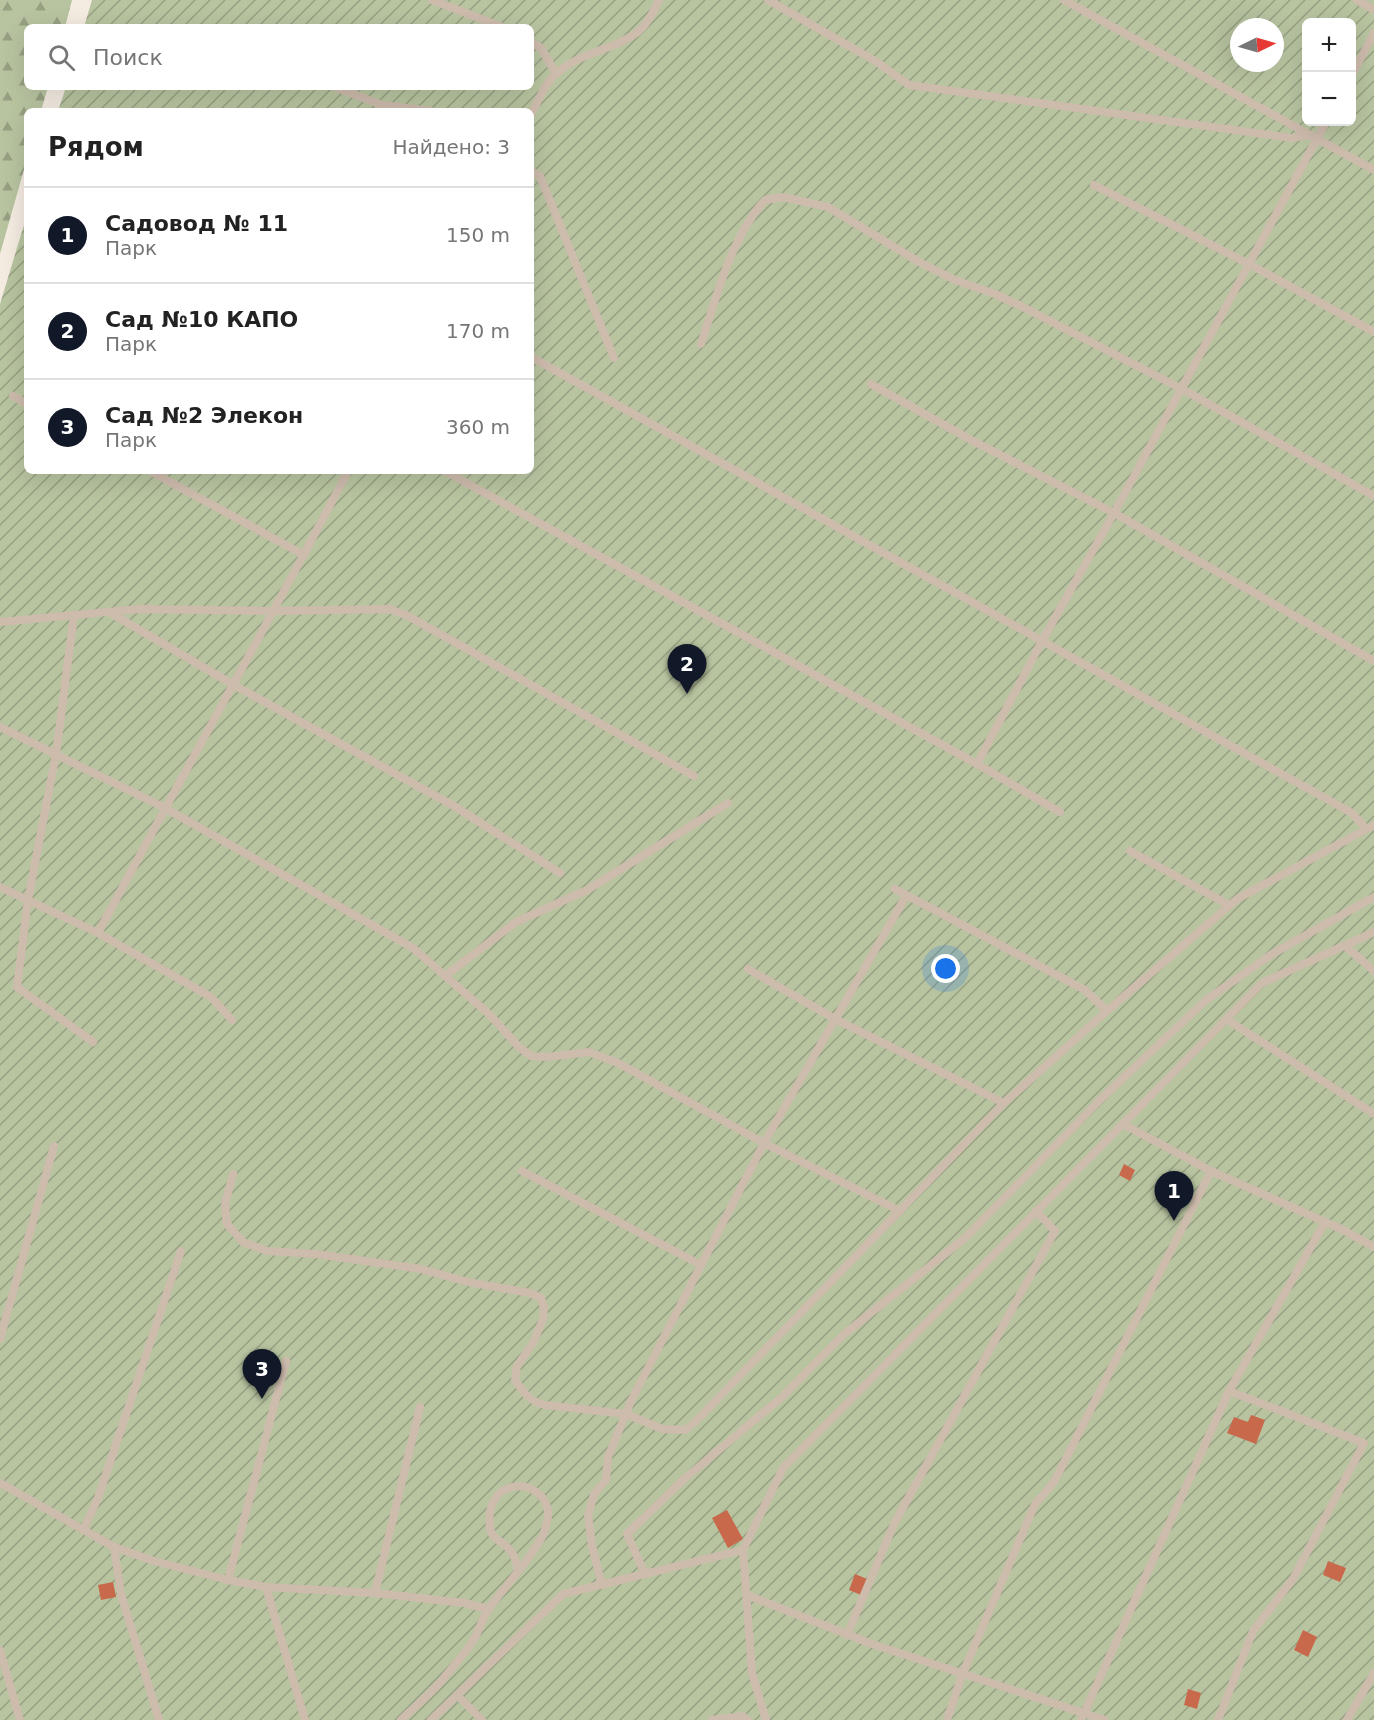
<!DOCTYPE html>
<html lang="ru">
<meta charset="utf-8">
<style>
:root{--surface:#fff;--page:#f2f2f2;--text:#222;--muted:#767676;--line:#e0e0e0;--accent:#111827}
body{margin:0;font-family:"DejaVu Sans",sans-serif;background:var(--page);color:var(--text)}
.controls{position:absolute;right:18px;top:18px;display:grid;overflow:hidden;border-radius:9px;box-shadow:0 6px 24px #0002}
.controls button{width:54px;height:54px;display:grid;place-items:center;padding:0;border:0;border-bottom:2px solid var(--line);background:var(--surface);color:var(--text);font:30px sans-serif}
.compass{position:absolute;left:1230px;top:18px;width:54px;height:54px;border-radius:50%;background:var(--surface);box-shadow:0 6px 24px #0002;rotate:85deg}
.you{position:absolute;left:946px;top:969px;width:21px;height:21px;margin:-15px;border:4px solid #fff;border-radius:50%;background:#1a73e8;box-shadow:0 0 0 9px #1a73e833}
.badge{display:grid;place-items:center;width:39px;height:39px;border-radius:50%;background:var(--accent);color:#fff;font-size:20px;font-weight:700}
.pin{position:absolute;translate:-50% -50px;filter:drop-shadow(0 2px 3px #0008)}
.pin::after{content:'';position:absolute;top:32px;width:21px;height:18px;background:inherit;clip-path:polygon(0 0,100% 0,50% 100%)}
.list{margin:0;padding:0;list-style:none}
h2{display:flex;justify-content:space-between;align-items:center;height:78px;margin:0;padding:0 24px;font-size:26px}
h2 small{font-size:20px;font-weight:400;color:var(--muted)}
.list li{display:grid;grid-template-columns:39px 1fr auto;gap:18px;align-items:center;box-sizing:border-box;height:96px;padding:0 24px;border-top:2px solid var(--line)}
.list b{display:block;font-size:22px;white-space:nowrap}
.list p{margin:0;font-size:20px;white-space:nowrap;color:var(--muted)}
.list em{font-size:20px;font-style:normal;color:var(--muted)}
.icon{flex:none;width:33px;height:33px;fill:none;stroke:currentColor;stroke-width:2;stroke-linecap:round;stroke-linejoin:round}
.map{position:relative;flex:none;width:1374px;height:1720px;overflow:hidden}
.search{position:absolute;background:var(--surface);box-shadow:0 6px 24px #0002;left:24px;top:24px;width:510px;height:66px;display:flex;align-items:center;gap:15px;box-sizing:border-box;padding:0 21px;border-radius:9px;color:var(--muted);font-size:22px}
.panel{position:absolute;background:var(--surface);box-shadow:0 6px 24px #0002;left:24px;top:108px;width:510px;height:366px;border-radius:9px}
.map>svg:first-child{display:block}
</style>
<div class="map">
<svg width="1374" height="1720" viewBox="0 0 1374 1720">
<defs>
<pattern id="forest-firs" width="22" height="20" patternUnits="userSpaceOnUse" patternTransform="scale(1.5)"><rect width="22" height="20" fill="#b8c4a0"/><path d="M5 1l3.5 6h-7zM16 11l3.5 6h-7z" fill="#97a083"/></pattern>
<pattern id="garden-furrows" width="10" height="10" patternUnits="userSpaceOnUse" patternTransform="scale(1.5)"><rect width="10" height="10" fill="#b8c4a0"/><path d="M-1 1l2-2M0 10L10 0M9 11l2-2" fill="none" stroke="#97a083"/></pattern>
</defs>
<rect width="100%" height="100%" fill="#f4ebe1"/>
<polygon fill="url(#forest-firs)" points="0,0 72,0 65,27 27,27 27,87 48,87 41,111 27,111 27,159 0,254"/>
<path fill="url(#garden-furrows)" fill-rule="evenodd" d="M 92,0 L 1374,0 L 1374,1720 L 0,1720 L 0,304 L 27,215 L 27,471 L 531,471 L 531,111 L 58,111 L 66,87 L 531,87 L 531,27 L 84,27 ZM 1306,22 L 1352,22 L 1352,122 L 1306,122 ZM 1239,27 L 1275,27 L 1275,63 L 1239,63 Z"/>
<g fill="#c8694b">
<polygon points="1124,1164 1135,1170 1130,1181 1119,1175"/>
<polygon points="1251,1415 1265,1420 1256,1444 1227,1433 1234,1417 1248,1422"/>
<polygon points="727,1510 743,1539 728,1548 712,1518"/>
<polygon points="1328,1561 1346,1568 1340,1582 1323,1575"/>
<polygon points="855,1574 867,1579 861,1595 849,1590"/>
<polygon points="113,1582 116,1597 101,1600 98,1585"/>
<polygon points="1303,1630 1317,1637 1308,1657 1294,1650"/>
<polygon points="1188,1689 1201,1693 1197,1709 1184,1705"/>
</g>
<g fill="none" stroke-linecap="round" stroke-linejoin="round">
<g stroke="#cdbbac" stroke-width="8">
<polyline points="432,0 502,27"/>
<polyline points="768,0 877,62 909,85 1292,138 1310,135"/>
<polyline points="1064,0 1374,170"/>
<polyline points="1357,0 1374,10"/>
<polyline points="531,42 541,48 556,74"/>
<polyline points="1352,75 1374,33"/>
<polyline points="335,87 382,105 431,111"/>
<path d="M 531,114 C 538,102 545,83 556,74 C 581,51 615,50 639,31 C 648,23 654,11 659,0"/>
<polyline points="531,171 540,176 614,358"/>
<polyline points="1094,185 1249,264 1374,332"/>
<path d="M 701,344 C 717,296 731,237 765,200 L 783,197 L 828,207 L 919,262 L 955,280 L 995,294 L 1021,306 L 1182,389 L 1374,496"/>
<polyline points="531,357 1352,813 1366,829"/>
<polyline points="871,384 971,440 1114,513 1374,661"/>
<polyline points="13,396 27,404"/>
<polyline points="150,471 304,555"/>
<polyline points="445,471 977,764 1060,812"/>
<polyline points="109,612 232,684 454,806 560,873"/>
<polyline points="74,615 56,754 28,900 17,987 93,1042"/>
<polyline points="0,622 139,609 275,611 389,609 406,615 694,776"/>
<polyline points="0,727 165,808 413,948 489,1014 519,1047 531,1056 547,1057 589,1052 618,1063 764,1143 900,1211"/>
<polyline points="977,764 1042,641 1114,513 1326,122"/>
<polyline points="1130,851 1229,905"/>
<polyline points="0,887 98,933 211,997 232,1020"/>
<polyline points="895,889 1085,990 1107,1011"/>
<path d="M 98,933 C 180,779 267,626 348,471"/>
<polyline points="1345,946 1374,971"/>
<polyline points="748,969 835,1019 1004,1103"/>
<polyline points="445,976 516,922 587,890 728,803"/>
<polyline points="1226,1019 1374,1114"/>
<polyline points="1123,1124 1211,1171 1341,1229 1374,1247"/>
<polyline points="522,1171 701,1265"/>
<path d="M 233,1174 L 225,1204 L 227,1224 L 243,1242 L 267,1251 L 316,1254 L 421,1269 L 468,1282 L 530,1293 L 541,1298 L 544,1308 L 543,1319 L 533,1343 L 517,1366 L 515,1380 C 524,1393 529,1401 545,1405 L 626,1414 L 662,1429 L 685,1430 L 695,1422 L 1004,1103 L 1107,1011 L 1237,899 L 1374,825"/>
<polyline points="0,1339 54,1146"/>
<polyline points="0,1483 114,1547 154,1561 228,1580 266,1587 375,1593 464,1603 488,1609"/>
<polyline points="83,1530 98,1498 181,1251"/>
<polyline points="114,1547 121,1594 159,1720"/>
<polyline points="743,1550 752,1673 766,1720"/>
<polyline points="645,1574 627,1534 683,1480 782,1397 843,1335 965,1238 1101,1099 1206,1000 1272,954 1374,897"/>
<polyline points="228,1580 286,1361"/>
<polyline points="602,1585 592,1546 588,1516 594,1494 606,1480 608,1457 631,1401 764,1143 906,896"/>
<polyline points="266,1587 305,1720"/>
<polyline points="375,1593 420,1407"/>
<polyline points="747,1595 872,1644 1105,1720"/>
<polyline points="847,1635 894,1524 1055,1231 1036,1211"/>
<polyline points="0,1650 20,1720"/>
<polyline points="457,1695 482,1720"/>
<path d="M 401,1720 C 415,1706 431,1694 443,1679 C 453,1666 466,1653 474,1639 C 480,1629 483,1616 490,1607 C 507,1584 528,1562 542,1537 C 545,1532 549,1517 548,1511 C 542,1475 483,1477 490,1527 C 491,1540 502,1540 509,1549 C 515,1555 516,1562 518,1570"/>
<polyline points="431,1720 563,1594 743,1550 783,1468 1262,983 1374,932"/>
<polyline points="712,1720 743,1716 748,1720"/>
<polyline points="947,1720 962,1675 1035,1504 1054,1482 1211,1171"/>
<polyline points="1081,1720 1229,1391 1325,1222"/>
<polyline points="1218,1720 1253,1631 1293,1579 1364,1443 1229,1391"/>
<polyline points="1347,1720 1374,1673"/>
</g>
</g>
</svg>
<div class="controls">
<button>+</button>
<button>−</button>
</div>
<svg class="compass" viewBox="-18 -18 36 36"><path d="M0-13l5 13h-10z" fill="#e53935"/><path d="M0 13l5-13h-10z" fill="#767676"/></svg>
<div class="you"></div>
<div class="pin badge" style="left:1174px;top:1221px">1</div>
<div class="pin badge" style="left:687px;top:694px">2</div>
<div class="pin badge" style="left:262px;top:1399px">3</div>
<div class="search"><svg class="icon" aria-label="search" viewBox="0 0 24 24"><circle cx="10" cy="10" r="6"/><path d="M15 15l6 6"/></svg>Поиск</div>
<section class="panel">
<h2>Рядом<small>Найдено: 3</small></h2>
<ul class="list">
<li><span class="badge">1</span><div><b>Садовод № 11</b><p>Парк</p></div><em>150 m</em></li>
<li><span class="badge">2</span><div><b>Сад №10 КАПО</b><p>Парк</p></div><em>170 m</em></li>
<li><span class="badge">3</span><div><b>Сад №2 Элекон</b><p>Парк</p></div><em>360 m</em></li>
</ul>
</section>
</div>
